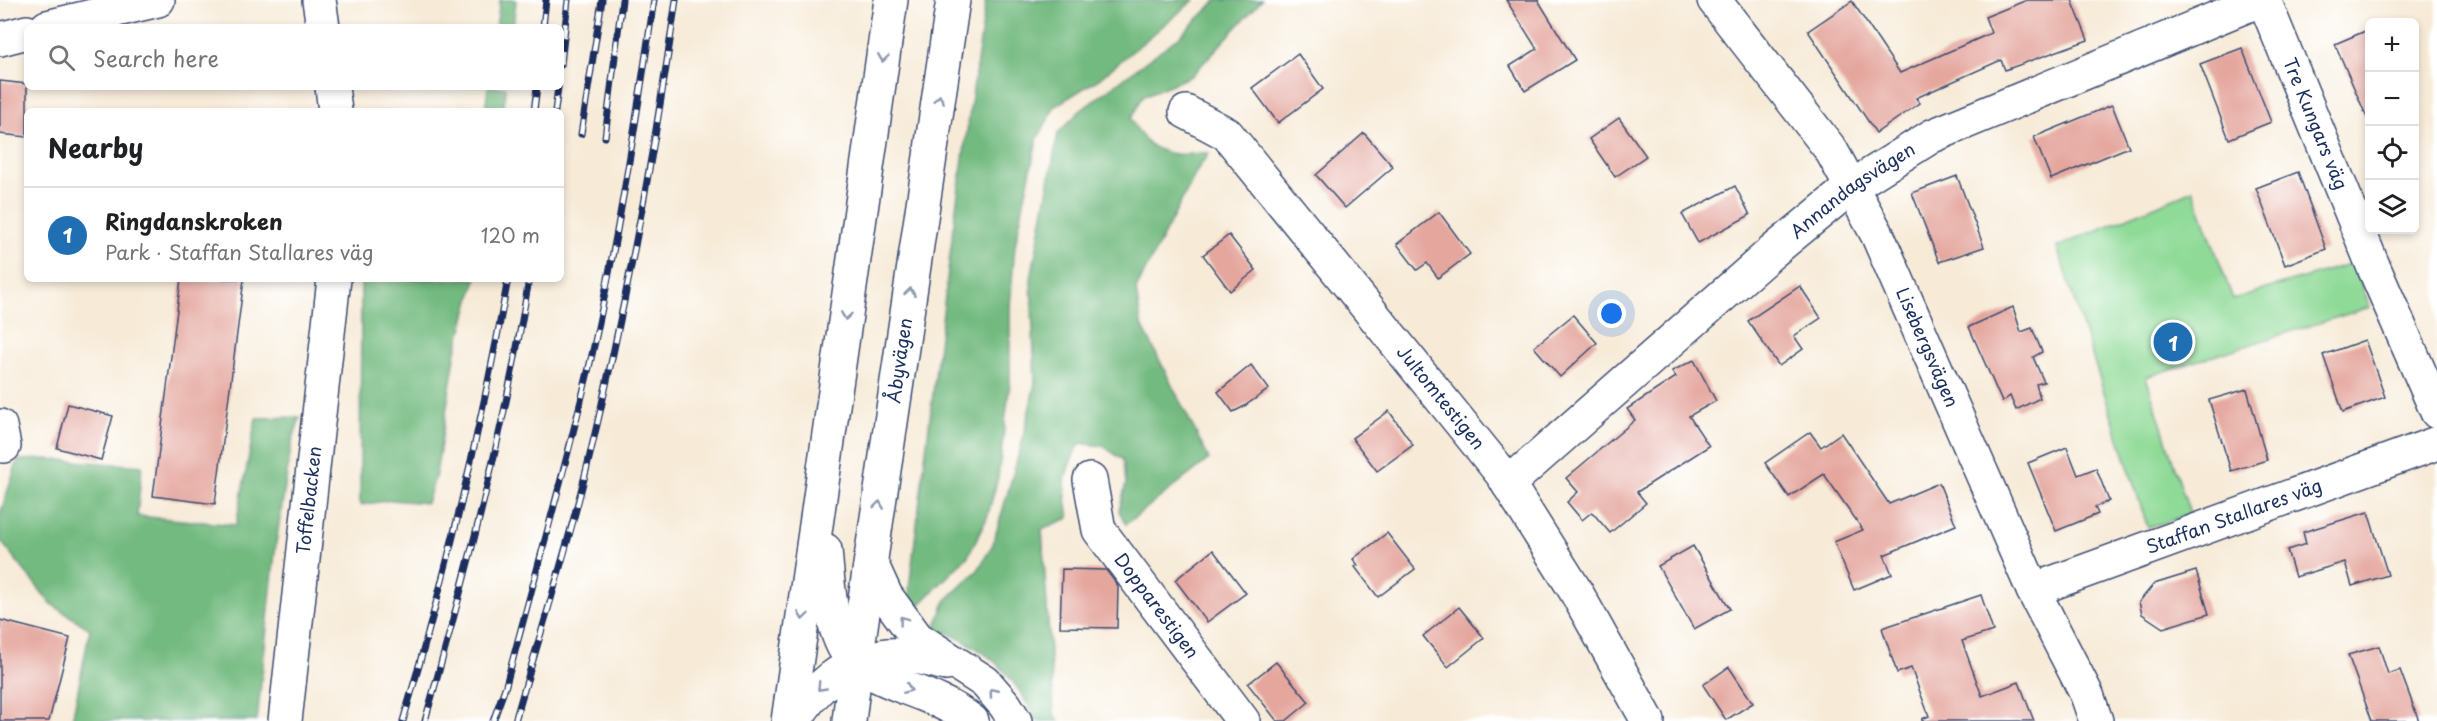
<!DOCTYPE html>
<meta charset="utf-8">
<style>
:root{--surface:#fff;--page:#f6f6f6;--text:#202124;--muted:#757577;--line:#e0e0e0;--accent:#1f6fb2}
body{margin:0;font-family:"Playpen Sans",sans-serif;background:var(--page);color:var(--text)}
.controls{position:absolute;right:18px;top:18px;display:grid;overflow:hidden;border-radius:9px;box-shadow:0 3px 9px #0003}
.controls button{width:54px;height:54px;display:grid;place-items:center;padding:0;border:0;border-bottom:2px solid var(--line);background:var(--surface);color:var(--text);font:30px sans-serif}
.you{position:absolute;left:1612px;top:314px;width:21px;height:21px;margin:-15px;border:4px solid #fff;border-radius:50%;background:#1a73e8;box-shadow:0 0 0 9px #1a73e833}
.badge{display:grid;place-items:center;width:39px;height:39px;border-radius:50%;background:var(--accent);color:#fff;font-size:20px;font-weight:700}
.pin{position:absolute;translate:-50% -50%;border:3px solid #fff;box-shadow:0 2px 6px #0006}
.list{margin:0;padding:0;list-style:none}
h2{display:flex;justify-content:space-between;align-items:center;height:78px;margin:0;padding:0 24px;font-size:26px}
h2 small{font-size:20px;font-weight:400;color:var(--muted)}
.list li{display:grid;grid-template-columns:39px 1fr auto;gap:18px;align-items:center;box-sizing:border-box;height:96px;padding:0 24px;border-top:2px solid var(--line)}
.list b{display:block;font-size:22px;white-space:nowrap}
.list p{margin:0;font-size:20px;white-space:nowrap;color:var(--muted)}
.list em{font-size:20px;font-style:normal;color:var(--muted)}
.icon{flex:none;width:33px;height:33px;fill:none;stroke:currentColor;stroke-width:2;stroke-linecap:round;stroke-linejoin:round}
.map{position:relative;flex:none;width:2437px;height:721px;overflow:hidden}
.search{position:absolute;background:var(--surface);box-shadow:0 3px 9px #0003;left:24px;top:24px;width:540px;height:66px;display:flex;align-items:center;gap:15px;box-sizing:border-box;padding:0 21px;border-radius:9px;color:var(--muted);font-size:22px}
.panel{position:absolute;background:var(--surface);box-shadow:0 3px 9px #0003;left:24px;top:108px;width:540px;height:174px;border-radius:9px}
.map>svg:first-child{display:block}
</style>
<div class="map">
<svg width="2437" height="721" viewBox="0 0 2437 721">
<rect width="100%" height="100%" fill="#fff"/>
<filter id="ink" filterUnits="userSpaceOnUse"><feTurbulence type="fractalNoise" baseFrequency=".0167" numOctaves="2"/><feDisplacementMap in="SourceGraphic" scale="12" xChannelSelector="R" yChannelSelector="G"/><feConvolveMatrix kernelMatrix="1 2 1 2 8 2 1 2 1" color-interpolation-filters="sRGB"/></filter>
<filter id="wash" filterUnits="userSpaceOnUse"><feTurbulence type="fractalNoise" baseFrequency=".008" numOctaves="4" result="noise"/><feDisplacementMap in="SourceGraphic" scale="24" xChannelSelector="R" yChannelSelector="G"/><feGaussianBlur stdDeviation="1.35" result="paint"/><feColorMatrix in="noise" values="0 0 0 0 0 0 0 0 0 0 0 0 0 0 0 0 0 1.4 0 .05"/><feComposite in="paint" operator="in"/></filter>
<g filter="url(#wash)">
<rect width="100%" height="100%" fill="#f7ebd8"/>
<polygon fill="#8fda97" stroke="#55847a" stroke-width="1.5" points="2193,190 2233,299 2353,263 2370,307 2146,377 2190,514 2148,528 2057,247"/>
<g fill="#73ba80" stroke="#47746f" stroke-width="1.5">
<polygon points="500,0 516,0 513,27 496,27"/>
<polygon points="986,0 1194,0 1099,79 1055,106 1037,140 1015,245 1010,307 1010,383 998,477 987,518 968,556 913,611 909,589 955,214"/>
<path d="M 1217,0 L 1262,0 L 1191,76 L 1143,96 L 1131,119 C 1142,139 1150,150 1175,154 C 1184,156 1199,152 1209,153 L 1198,169 L 1136,289 L 1141,323 L 1209,459 L 1126,524 L 1119,511 L 1126,484 L 1123,460 L 1103,446 L 1080,443 C 1062,474 1063,483 1069,518 L 1042,529 L 1054,714 L 1059,721 L 1036,721 C 1012,670 987,648 935,628 L 946,600 L 978,570 L 993,544 L 1023,439 L 1035,383 L 1031,279 L 1058,133 L 1080,111 L 1180,36 Z"/>
<polygon points="488,87 506,87 503,111 485,111"/>
<polygon points="361,279 476,279 456,351 436,474 427,503 391,500 360,505"/>
<polygon points="300,417 292,442 276,543 257,721 72,721 90,629 51,604 0,540 0,514 18,460 45,459 142,466 137,516 236,525 256,418"/>
</g>
<g id="blocks">
<g fill="#e4a69d">
<polygon points="1506,0 1538,0 1575,60 1525,91 1510,66 1537,49"/>
<polygon points="2027,0 2072,0 2088,40 2005,70 2001,60 1916,98 1920,103 1876,133 1808,31 1852,1 1900,73 1991,33 1985,17"/>
<polygon points="2370,29 2370,120 2368,120 2335,44"/>
<polygon points="2242,48 2271,122 2229,139 2200,64"/>
<polygon points="1298,54 1323,89 1278,123 1252,88"/>
<polygon points="0,81 27,84 27,137 0,134"/>
<polygon points="2112,105 2129,147 2051,179 2034,137"/>
<polygon points="1619,118 1646,156 1615,177 1589,139"/>
<polygon points="1364,133 1393,167 1345,208 1316,175"/>
<polygon points="2298,172 2326,249 2285,265 2256,188"/>
<polygon points="1957,176 1984,247 1939,262 1912,193"/>
<polygon points="1735,186 1750,215 1698,243 1682,214"/>
<polygon points="1439,212 1470,254 1438,278 1427,263 1417,270 1397,244"/>
<polygon points="1229,235 1256,270 1230,291 1203,255"/>
<polygon points="181,279 244,279 215,504 153,496"/>
<polygon points="1800,286 1821,318 1794,336 1803,349 1779,366 1748,321"/>
<polygon points="2013,307 2021,332 2032,328 2042,352 2033,357 2044,382 2036,384 2040,398 2016,410 2010,396 2002,402 1969,327"/>
<polygon points="1573,315 1597,343 1560,377 1534,347"/>
<polygon points="2365,340 2385,397 2343,412 2323,355"/>
<polygon points="1694,360 1716,401 1689,416 1709,446 1637,492 1646,503 1610,533 1592,512 1582,520 1567,502 1578,492 1566,478 1635,420 1627,409 1676,377 1672,371"/>
<polygon points="1251,365 1269,389 1243,407 1233,412 1218,392"/>
<polygon points="2247,389 2267,460 2231,471 2209,400"/>
<polygon points="68,404 113,416 101,460 57,448"/>
<polygon points="1389,411 1413,445 1377,471 1352,438"/>
<polygon points="1810,432 1821,447 1841,433 1889,504 1939,483 1956,525 1884,555 1892,574 1854,590 1834,542 1863,530 1824,474 1789,497 1765,463"/>
<polygon points="2067,447 2078,475 2096,468 2109,501 2095,507 2098,514 2056,531 2028,463"/>
<polygon points="2368,512 2388,575 2352,586 2345,562 2295,577 2287,550 2306,544 2303,532"/>
<polygon points="1387,533 1415,569 1378,597 1355,567 1358,565 1353,559"/>
<polygon points="1693,546 1730,609 1694,629 1658,566"/>
<polygon points="1213,550 1246,593 1207,622 1175,580"/>
<polygon points="1062,569 1106,570 1118,586 1117,628 1060,627"/>
<polygon points="2196,571 2209,614 2163,628 2142,614 2139,602 2154,584"/>
<polygon points="1981,595 1993,631 1962,641 1982,696 2019,682 2034,721 1922,721 1922,719 1929,716 1911,668 1897,673 1882,628"/>
<polygon points="1459,607 1484,638 1448,667 1423,636"/>
<polygon points="0,620 70,638 49,721 0,721"/>
<polygon points="2379,646 2388,674 2400,670 2419,721 2372,721 2348,655"/>
<polygon points="1276,662 1309,702 1286,721 1277,721 1248,684"/>
<polygon points="1729,667 1753,703 1726,720 1703,685"/>
</g>
</g>
</g>
<g filter="url(#ink)">
<use href="#blocks" fill-opacity="0" stroke="#3c4b70" stroke-width="1.5"/>
<g fill="none" stroke-linecap="round" stroke-linejoin="round">
<defs>
<g id="minor">
<polyline points="319,0 323,27"/>
<path id="s1" d="M 1714,0 L 1831,150 L 1877,234 L 2033,590 L 2087,695 L 2096,721"/>
<path id="s2" d="M 2264,0 L 2374,268 L 2437,412"/>
<polyline points="47,27 158,0"/>
<polyline points="0,39 27,32"/>
<polyline points="332,87 335,111"/>
<path id="s3" d="M 1186,112 L 1227,134 L 1502,474 L 1575,590 L 1648,721"/>
<polyline points="0,426 4,446"/>
<path id="s4" d="M 1090,480 L 1099,530 L 1243,721"/>
<path id="s5" d="M 1508,484 L 1772,252 L 1851,187 L 1932,136 L 2260,0"/>
<path d="M 825,550 C 828,582 830,641 856,663 C 867,672 893,683 906,688 C 930,697 951,705 972,721"/>
<polyline points="871,563 886,596 917,638 985,682 1005,705 1015,721"/>
<path id="s6" d="M 2033,590 L 2437,443"/>
<path id="s7" d="M 285,721 L 334,279"/>
<polyline points="788,721 891,0"/>
<path d="M 795,721 C 813,688 844,662 881,656 C 902,652 926,659 946,664"/>
<path id="s8" d="M 849,721 L 858,647 L 953,0"/>
</g>
</defs>
<use href="#minor" stroke="#3c4b70" stroke-width="36"/>
<use href="#minor" stroke="#fff" stroke-width="33"/>
<defs>
<g id="rail">
<polyline points="543,27 546,0"/>
<polyline points="561,65 568,0"/>
<polyline points="534,111 537,87"/>
<polyline points="555,111 558,87"/>
<polyline points="581,134 602,0"/>
<polyline points="605,137 622,0"/>
<path d="M 403,721 C 446,576 481,428 508,279"/>
<path d="M 425,721 C 466,576 505,428 529,279"/>
<path d="M 493,721 L 506,685 C 536,572 568,460 594,346 C 619,232 637,116 654,0"/>
<path d="M 515,721 C 540,635 567,550 588,463 C 625,310 654,156 676,0"/>
</g>
</defs>
<use href="#rail" stroke="#1b2f5e" stroke-width="7"/>
<use href="#rail" stroke="#fff" stroke-width="4.5" stroke-dasharray="14" stroke-linecap="butt"/>
</g>
<defs><path id="oneway-chevron" d="M-2-3.5L2.5 0L-2 3.5" fill="none" stroke-width="1.6" stroke-linecap="round" stroke-linejoin="round" transform="scale(1.5)"/></defs>
<g stroke="#8d97ae">
<use href="#oneway-chevron" transform="translate(883 58) rotate(98)"/>
<use href="#oneway-chevron" transform="translate(939 99) rotate(-82)"/>
<use href="#oneway-chevron" transform="translate(910 292) rotate(-82)"/>
<use href="#oneway-chevron" transform="translate(846 316) rotate(98)"/>
<use href="#oneway-chevron" transform="translate(879 505) rotate(-82)"/>
<use href="#oneway-chevron" transform="translate(803 616) rotate(98)"/>
<use href="#oneway-chevron" transform="translate(903 620) rotate(-127)"/>
<use href="#oneway-chevron" transform="translate(821 687) rotate(134)"/>
<use href="#oneway-chevron" transform="translate(908 689) rotate(21)"/>
<use href="#oneway-chevron" transform="translate(993 692) rotate(-131)"/>
</g>
</g>
<g text-anchor="middle" stroke-width="5" stroke-linejoin="round" paint-order="stroke">
<g font-size="18" fill="#1b2f5e" stroke="#fff">
<text dy="6" stroke="none"><textPath href="#s2" startOffset="134">Tre Kungars väg</textPath></text>
<text dy="6" stroke="none"><textPath href="#s5" startOffset="453">Annandagsvägen</textPath></text>
<text dy="6" stroke="none"><textPath href="#s1" startOffset="410">Lisebergsvägen</textPath></text>
<text dy="6" stroke="none"><textPath href="#s8" startOffset="364">Åbyvägen</textPath></text>
<text dy="6" stroke="none"><textPath href="#s3" startOffset="386">Jultomtestigen</textPath></text>
<text dy="6" stroke="none"><textPath href="#s7" startOffset="222">Toffelbacken</textPath></text>
<text dy="6" stroke="none"><textPath href="#s6" startOffset="214">Staffan Stallares väg</textPath></text>
<text dy="6" stroke="none"><textPath href="#s4" startOffset="146">Dopparestigen</textPath></text>
</g>
</g>
</svg>
<div class="controls">
<button>+</button>
<button>−</button>
<button><svg class="icon" aria-label="locate" viewBox="0 0 24 24"><circle cx="12" cy="12" r="6"/><path d="M12 2v4M12 18v4M2 12h4M18 12h4"/></svg></button>
<button><svg class="icon" aria-label="layers" viewBox="0 0 24 24"><path d="M12 4l9 5-9 5-9-5zM3 14l9 5 9-5"/></svg></button>
</div>
<div class="you"></div>
<div class="pin badge" style="left:2173px;top:342px">1</div>
<div class="search"><svg class="icon" aria-label="search" viewBox="0 0 24 24"><circle cx="10" cy="10" r="6"/><path d="M15 15l6 6"/></svg>Search here</div>
<section class="panel">
<h2>Nearby<small></small></h2>
<ul class="list">
<li><span class="badge">1</span><div><b>Ringdanskroken</b><p>Park · Staffan Stallares väg</p></div><em>120 m</em></li>
</ul>
</section>
</div>
